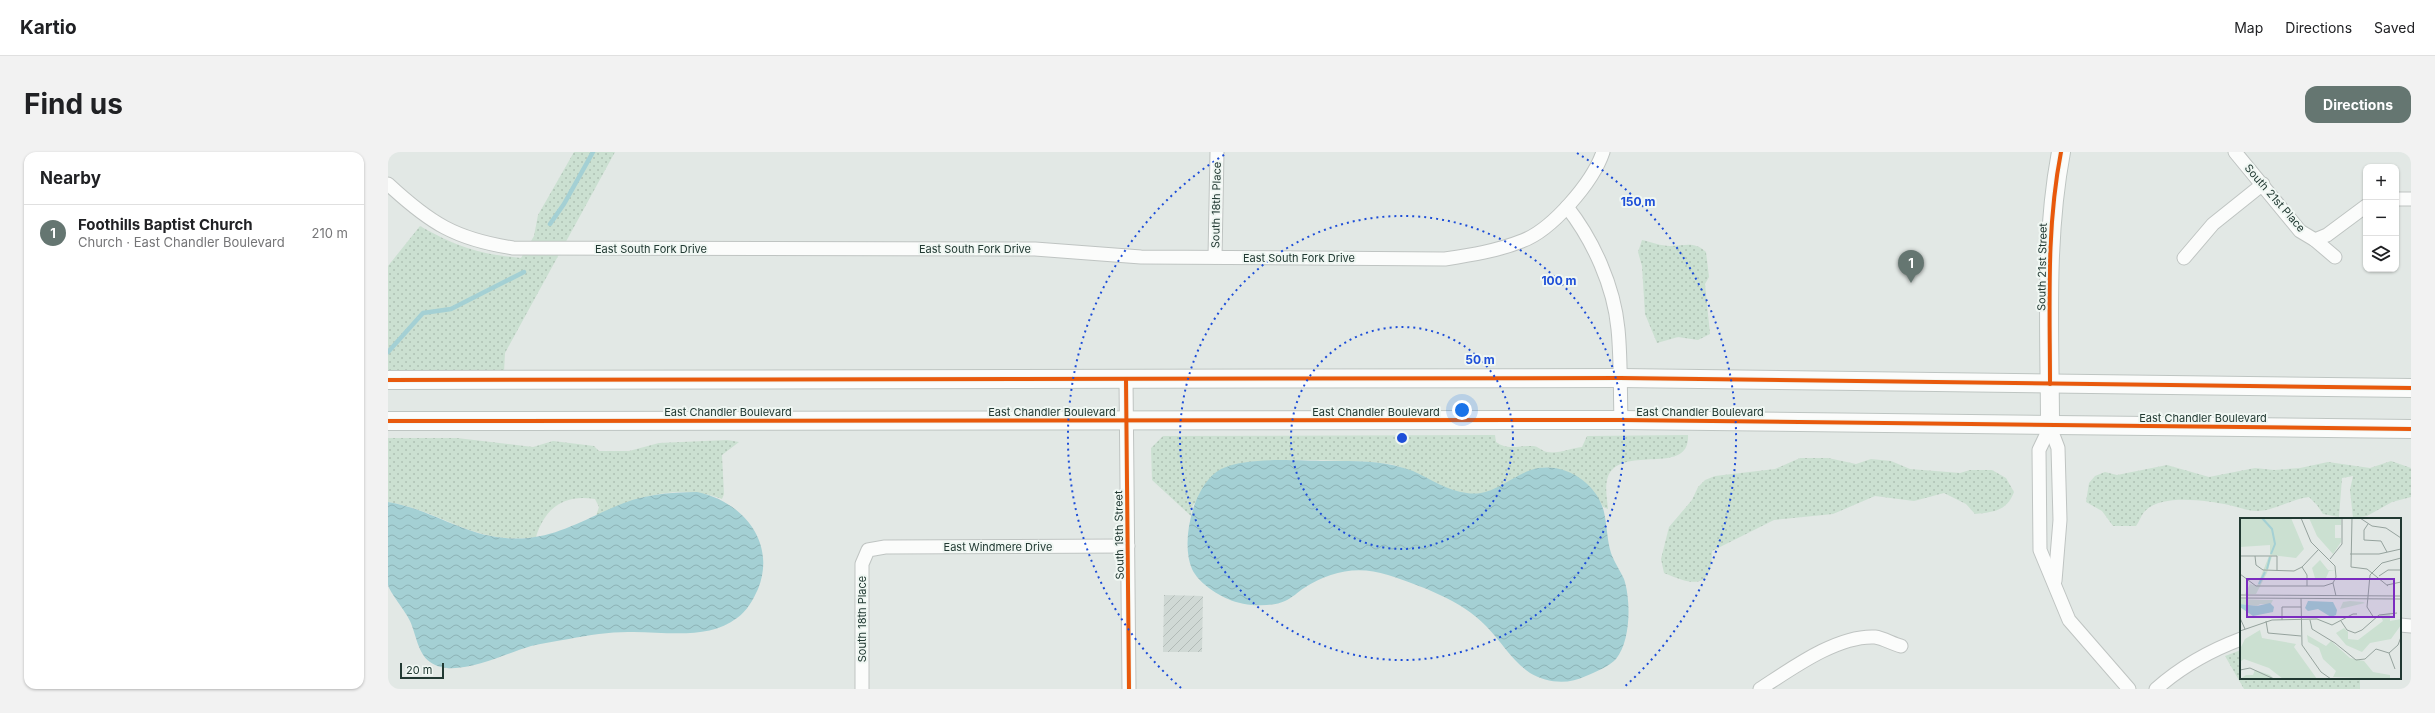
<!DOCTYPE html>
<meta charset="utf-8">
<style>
:root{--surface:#fff;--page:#f2f2f2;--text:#202124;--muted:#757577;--line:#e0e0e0;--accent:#657671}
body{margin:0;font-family:Inter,sans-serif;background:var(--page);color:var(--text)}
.controls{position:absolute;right:12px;top:12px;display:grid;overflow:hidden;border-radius:8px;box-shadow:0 1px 3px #0004}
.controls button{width:36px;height:36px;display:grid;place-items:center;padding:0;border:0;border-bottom:1px solid var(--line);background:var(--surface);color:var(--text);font:20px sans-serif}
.scale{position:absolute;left:12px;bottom:10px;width:44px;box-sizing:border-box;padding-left:4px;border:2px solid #213932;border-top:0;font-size:11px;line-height:14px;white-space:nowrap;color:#213932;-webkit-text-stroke:3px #f0f7f3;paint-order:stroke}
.you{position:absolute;left:1074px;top:258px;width:14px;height:14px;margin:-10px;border:3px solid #fff;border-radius:50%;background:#1a73e8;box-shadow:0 0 0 6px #1a73e833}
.badge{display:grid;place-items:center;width:26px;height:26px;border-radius:50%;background:var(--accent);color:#fff;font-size:13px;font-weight:700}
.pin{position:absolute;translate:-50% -33px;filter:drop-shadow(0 1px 2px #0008)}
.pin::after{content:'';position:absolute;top:21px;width:14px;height:12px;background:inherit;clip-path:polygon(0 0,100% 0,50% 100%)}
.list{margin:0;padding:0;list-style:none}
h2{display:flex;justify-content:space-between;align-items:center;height:52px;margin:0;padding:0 16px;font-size:17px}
h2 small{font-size:13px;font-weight:400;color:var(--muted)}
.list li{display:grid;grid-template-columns:26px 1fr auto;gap:12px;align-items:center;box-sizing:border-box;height:56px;padding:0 16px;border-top:1px solid var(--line)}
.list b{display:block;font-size:15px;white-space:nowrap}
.list p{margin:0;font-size:13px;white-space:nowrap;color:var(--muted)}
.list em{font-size:13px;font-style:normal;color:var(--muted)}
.icon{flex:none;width:22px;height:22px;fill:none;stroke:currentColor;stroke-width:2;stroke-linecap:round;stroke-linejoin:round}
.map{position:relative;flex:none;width:2023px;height:537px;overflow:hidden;border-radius:12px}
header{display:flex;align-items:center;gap:24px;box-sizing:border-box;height:56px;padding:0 20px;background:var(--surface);border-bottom:1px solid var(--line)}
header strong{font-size:19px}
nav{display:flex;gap:22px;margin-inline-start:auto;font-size:14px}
.intro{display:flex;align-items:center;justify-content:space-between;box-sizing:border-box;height:96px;padding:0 24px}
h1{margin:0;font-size:28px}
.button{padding:10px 18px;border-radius:12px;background:var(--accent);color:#fff;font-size:14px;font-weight:700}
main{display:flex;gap:24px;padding:0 24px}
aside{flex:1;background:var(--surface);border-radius:12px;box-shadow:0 1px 3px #0004}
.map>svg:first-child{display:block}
</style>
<header>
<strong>Kartio</strong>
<nav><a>Map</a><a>Directions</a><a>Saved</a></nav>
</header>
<div class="intro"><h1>Find us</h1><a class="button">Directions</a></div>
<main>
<aside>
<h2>Nearby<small></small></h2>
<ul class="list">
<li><span class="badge">1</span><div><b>Foothills Baptist Church</b><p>Church · East Chandler Boulevard</p></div><em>210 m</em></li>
</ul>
</aside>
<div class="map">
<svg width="2023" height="537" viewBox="0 0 2023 537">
<defs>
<pattern id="industrial-furrows" width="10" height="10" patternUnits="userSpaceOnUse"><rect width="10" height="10" fill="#d0d9d5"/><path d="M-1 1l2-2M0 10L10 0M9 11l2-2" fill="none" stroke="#b2bbb7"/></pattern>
<pattern id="grass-dots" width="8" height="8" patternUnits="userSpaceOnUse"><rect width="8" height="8" fill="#cbe0d1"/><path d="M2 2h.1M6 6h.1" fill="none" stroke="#aec1b4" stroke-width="1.8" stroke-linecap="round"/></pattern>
<pattern id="water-waves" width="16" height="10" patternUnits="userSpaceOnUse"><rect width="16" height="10" fill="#a4d0d4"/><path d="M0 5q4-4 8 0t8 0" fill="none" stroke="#8db3b6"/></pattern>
</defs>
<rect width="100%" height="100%" fill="#e2e8e5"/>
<polygon fill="url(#industrial-furrows)" points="776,443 815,444 814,500 775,500"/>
<g fill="url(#grass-dots)">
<path d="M 186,0 L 227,0 L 117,201 L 116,220 L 0,219 L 0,114 L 32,74 C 69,95 91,102 133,106 L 146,84 L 150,63 Z"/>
<path d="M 1254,88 C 1263,90 1273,94 1282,94 C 1297,94 1306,89 1318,100 L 1321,125 L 1317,132 L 1322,182 L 1310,188 L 1290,185 L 1269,191 L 1257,162 L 1254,114 L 1250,100 Z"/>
<path d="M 1107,283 L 1108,290 C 1120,299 1131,293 1145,294 C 1150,294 1154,299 1159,300 C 1171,302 1183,296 1194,295 L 1199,284 L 1300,283 C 1302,322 1243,296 1224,318 C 1215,327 1219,346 1220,357 L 1215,355 C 1209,343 1201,337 1191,329 C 1145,292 1124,345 1082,342 C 1055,340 1032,320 1006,313 C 988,308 865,306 852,312 C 844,316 811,345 806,352 C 803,355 803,360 803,364 L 764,328 L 763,296 L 775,284 Z"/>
<path d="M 0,286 L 69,286 L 145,295 L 165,289 L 206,294 L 211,299 L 241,299 L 271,291 L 339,288 L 351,290 L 334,303 L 336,342 L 334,347 C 292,331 247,345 208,364 L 211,355 L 207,347 C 177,342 157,355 148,385 C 87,394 55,359 0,350 Z"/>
<path d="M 1412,306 L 1440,306 L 1468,312 L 1483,307 L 1503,309 L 1522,317 L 1572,321 L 1582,318 L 1604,318 L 1618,326 L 1626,340 C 1619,359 1606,360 1587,362 L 1578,352 L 1556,341 L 1526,349 L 1487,344 L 1445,362 L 1386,368 L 1324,399 C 1324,437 1306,434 1276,421 L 1273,407 L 1281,375 L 1304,348 L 1310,335 L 1317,328 L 1327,324 L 1387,317 Z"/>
<path d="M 2003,309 L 2023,316 L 2023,345 L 2004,350 L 1979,364 L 1965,366 L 1962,338 L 1965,324 L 1954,326 L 1951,365 L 1935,362 L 1929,353 L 1921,345 C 1903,347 1887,359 1868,359 C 1860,359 1850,355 1841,353 C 1819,349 1773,341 1756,360 C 1753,364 1751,370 1748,374 L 1725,374 L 1714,359 L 1698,350 L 1701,331 L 1707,324 L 1717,320 L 1729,323 L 1779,313 L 1821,325 L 1867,316 L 1886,318 L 1912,316 L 1940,310 L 1982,316 Z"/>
<polygon points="1853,498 1853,526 1972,526 1972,537 1856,537 1837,504"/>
</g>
<g fill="url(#water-waves)">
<path d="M 938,309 C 968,309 996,308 1025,319 C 1043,327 1059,339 1079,341 C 1104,345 1120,326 1143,318 C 1174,308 1209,330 1216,360 C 1219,373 1219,388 1223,401 C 1226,410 1232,418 1236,427 C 1243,448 1243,489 1228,507 C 1222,514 1207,520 1198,524 C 1180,533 1159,531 1142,521 C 1124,509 1113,489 1098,474 C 1073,448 1033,434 1000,423 C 970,413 942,419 916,436 C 910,440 904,446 897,449 C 882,456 855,454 840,447 C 828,442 810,430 804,417 C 792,390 805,332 833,317 C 860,304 908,309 938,309 Z"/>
<path d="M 309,340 C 354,349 389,390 370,437 C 365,448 359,459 349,466 C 319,489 275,479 240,480 C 221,480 201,483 181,487 C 169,489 155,491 143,494 C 116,502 66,528 42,510 C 30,502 28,482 22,469 C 18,460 1,439 0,433 C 0,426 0,417 0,410 C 0,390 0,370 0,350 C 52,359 83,391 140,386 C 171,383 198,367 226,355 C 252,343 281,340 309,340 Z"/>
</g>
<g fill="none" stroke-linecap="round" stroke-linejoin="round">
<g stroke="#a4d0d4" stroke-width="4.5">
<polyline points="162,72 176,52 205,0"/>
<polyline points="0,200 35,161 63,157 136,120"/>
</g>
<defs>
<g id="street">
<polyline points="1847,0 1912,79 1927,88 1947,105"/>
<path d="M 0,32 C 42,71 67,87 125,96 L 647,97 L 753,105 L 1057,107 C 1083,103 1109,99 1134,89 C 1164,78 1205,30 1215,0"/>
<polyline points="2008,47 2023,47"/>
<path d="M 1179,55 C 1205,88 1226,134 1230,177 C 1233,207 1232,238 1233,268"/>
<polyline points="1927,88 1939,83 1978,54"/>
<polyline points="827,105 829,0"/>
<polyline points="1796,106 1825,72 1875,32"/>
<polyline points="738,228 741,537"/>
<polyline points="1662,275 1651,298 1652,398 1681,468 1741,537"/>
<polyline points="1662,275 1670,296 1672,368 1667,429"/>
<polyline points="2012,473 2023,474"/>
<polyline points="474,537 474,412 480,398 497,395 740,394"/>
<path d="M 1372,537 C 1403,517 1449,483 1487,485 C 1495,486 1505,492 1513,494"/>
<path d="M 1768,537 C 1794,514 1821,499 1853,487"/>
</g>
<g id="secondary">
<polyline points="0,228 1232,226 2023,236"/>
<polyline points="0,269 1233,268 2023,277"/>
<path d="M 1662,275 C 1662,183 1656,90 1673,0"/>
</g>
</defs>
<use href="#street" stroke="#bfc4c2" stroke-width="15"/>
<use href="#secondary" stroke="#bec5c2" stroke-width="20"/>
<use href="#street" stroke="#fbfcfb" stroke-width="13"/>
<use href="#secondary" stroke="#fbfcfb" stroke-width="18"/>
<defs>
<g id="cycleway">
<polyline points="0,228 1232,226 2023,236"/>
<polyline points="738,228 741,537"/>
<path d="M 1662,232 C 1662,154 1658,77 1673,0"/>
<polyline points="0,269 1233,268 2023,277"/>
</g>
</defs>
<use href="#cycleway" stroke="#f0f7f3" stroke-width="6"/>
<use href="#cycleway" stroke="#e8590c" stroke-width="4"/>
</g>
<g fill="none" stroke="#1d4ed8" stroke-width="2" stroke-dasharray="2 4">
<circle cx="1014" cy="286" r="111"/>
<circle cx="1014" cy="286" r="222"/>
<path d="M793 536A334 334 0 0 1 839 1M1189 1A334 334 0 0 1 1235 536"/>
</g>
<g text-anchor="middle" stroke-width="4" stroke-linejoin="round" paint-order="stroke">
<g font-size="11" fill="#213932" stroke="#f0f7f3">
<text transform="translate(1887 46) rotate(49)" y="4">South 21st Place</text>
<text transform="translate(828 53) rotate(-89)" y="4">South 18th Place</text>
<text x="263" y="101">East South Fork Drive</text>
<text x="587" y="101">East South Fork Drive</text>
<text x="911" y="110">East South Fork Drive</text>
<text transform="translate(1654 115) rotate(-89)" y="4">South 21st Street</text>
<text x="340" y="264">East Chandler Boulevard</text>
<text x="664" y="264">East Chandler Boulevard</text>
<text x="988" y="264">East Chandler Boulevard</text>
<text x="1312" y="264">East Chandler Boulevard</text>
<text x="1815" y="270">East Chandler Boulevard</text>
<text transform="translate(731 383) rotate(-91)" y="4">South 19th Street</text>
<text x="610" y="399">East Windmere Drive</text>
<text transform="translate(474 467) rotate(-90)" y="4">South 18th Place</text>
</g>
</g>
<g transform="translate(1852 366)">
<rect width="161" height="161" fill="#e2e8e5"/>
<path d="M 0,0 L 51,0 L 64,31 L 56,40 L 30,37 L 30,27 L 0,29 ZM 69,0 L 101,0 L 101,7 L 95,7 L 95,20 L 101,20 L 101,24 L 93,36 L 77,18 ZM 29,38 L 32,38 L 27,55 L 16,76 L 5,76 L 10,66 L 17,68 ZM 80,42 L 88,52 L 96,53 L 89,53 L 86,60 L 75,60 L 72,50 ZM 0,81 L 23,82 L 33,82 L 31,86 L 20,86 L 17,88 L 0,86 ZM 110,83 L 123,84 L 125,85 L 100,91 L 103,84 ZM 150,95 L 150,103 L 161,101 L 161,107 L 151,121 L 130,125 L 122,134 L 106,127 L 96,115 L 104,110 L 108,114 L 108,121 L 118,122 L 143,103 L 140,97 ZM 20,112 L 22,120 L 56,126 L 54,129 L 77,161 L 43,161 L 29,150 L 4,141 L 0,144 L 0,131 L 5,121 ZM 67,117 L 86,128 L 91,123 L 110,140 L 124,143 L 133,154 L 150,157 L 150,161 L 93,159 L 96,153 L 83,141 L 79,130 L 68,124 ZM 15,152 L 30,157 L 34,161 L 0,161 L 6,157 L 13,157 Z" fill="#cbe0d1"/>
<path d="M 68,83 L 93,84 L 97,92 L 96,97 L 91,99 L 78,91 L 68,93 L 65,90 ZM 30,85 L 34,89 L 33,94 L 13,98 L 0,89 L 0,86 L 17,88 Z" fill="#a4d0d4"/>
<path fill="none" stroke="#a4d0d4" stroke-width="2" d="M 22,0 L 32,11 L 35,26 L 31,36M 27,51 L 30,39M 19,66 L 25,54"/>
<path fill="none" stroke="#95a29d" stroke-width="1" d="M 112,0 L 111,49 L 127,51 L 148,68M 120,0 L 132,8 L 146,10 L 161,20M 128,6 L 124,12 L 124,22 L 141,23 L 147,34M 110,36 L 139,36 L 161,31M 0,38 L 37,38 L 37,53M 15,38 L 16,47 L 23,52 L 54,53 L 62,49 L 79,31M 90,41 L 102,26 L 102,0M 62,49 L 67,57 L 67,68M 0,56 L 16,68 L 84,68 L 93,65 L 96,59 L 95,48 L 71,24 L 61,0M 139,58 L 148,52 L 161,52M 93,65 L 96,78M 147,67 L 161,64M 0,77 L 161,78M 0,80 L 161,81M 61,80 L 62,127 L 81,154 L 91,161M 0,100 L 5,111M 134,100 L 127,89 L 130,57 L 142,45 L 161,40M 42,102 L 42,89 L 61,89M 70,102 L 72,111 L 95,125 L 116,142 L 125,141 L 136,131 L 149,135M 26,103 L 28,115 L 61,118M 101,103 L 107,112 L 115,115 L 122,112 L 139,97 L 157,95M 0,113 L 32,102 L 77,101 L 92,107 L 113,96 L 117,96M 155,151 L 149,135 L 158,127 L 161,119M 0,152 L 10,150 L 34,161"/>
<path fill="#7b2cbf" fill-opacity="0.15" stroke="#7b2cbf" stroke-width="2" d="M 7,61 L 154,61 L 154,99 L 7,99 Z"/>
<rect width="161" height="161" fill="none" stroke="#213932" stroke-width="2"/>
</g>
<circle cx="1014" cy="286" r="6" fill="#1d4ed8" stroke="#f0f7f3" stroke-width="2"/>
<g font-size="12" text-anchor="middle" font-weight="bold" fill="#1d4ed8" stroke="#f0f7f3" stroke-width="4" stroke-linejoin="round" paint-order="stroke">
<text x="1250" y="54">150 m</text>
<text x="1171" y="133">100 m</text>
<text x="1092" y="212">50 m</text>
</g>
</svg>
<div class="controls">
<button>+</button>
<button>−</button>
<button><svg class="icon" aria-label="layers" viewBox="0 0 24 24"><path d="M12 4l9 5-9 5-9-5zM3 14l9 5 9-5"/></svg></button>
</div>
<div class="scale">20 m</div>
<div class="you"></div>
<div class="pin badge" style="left:1523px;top:131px">1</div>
</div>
</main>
